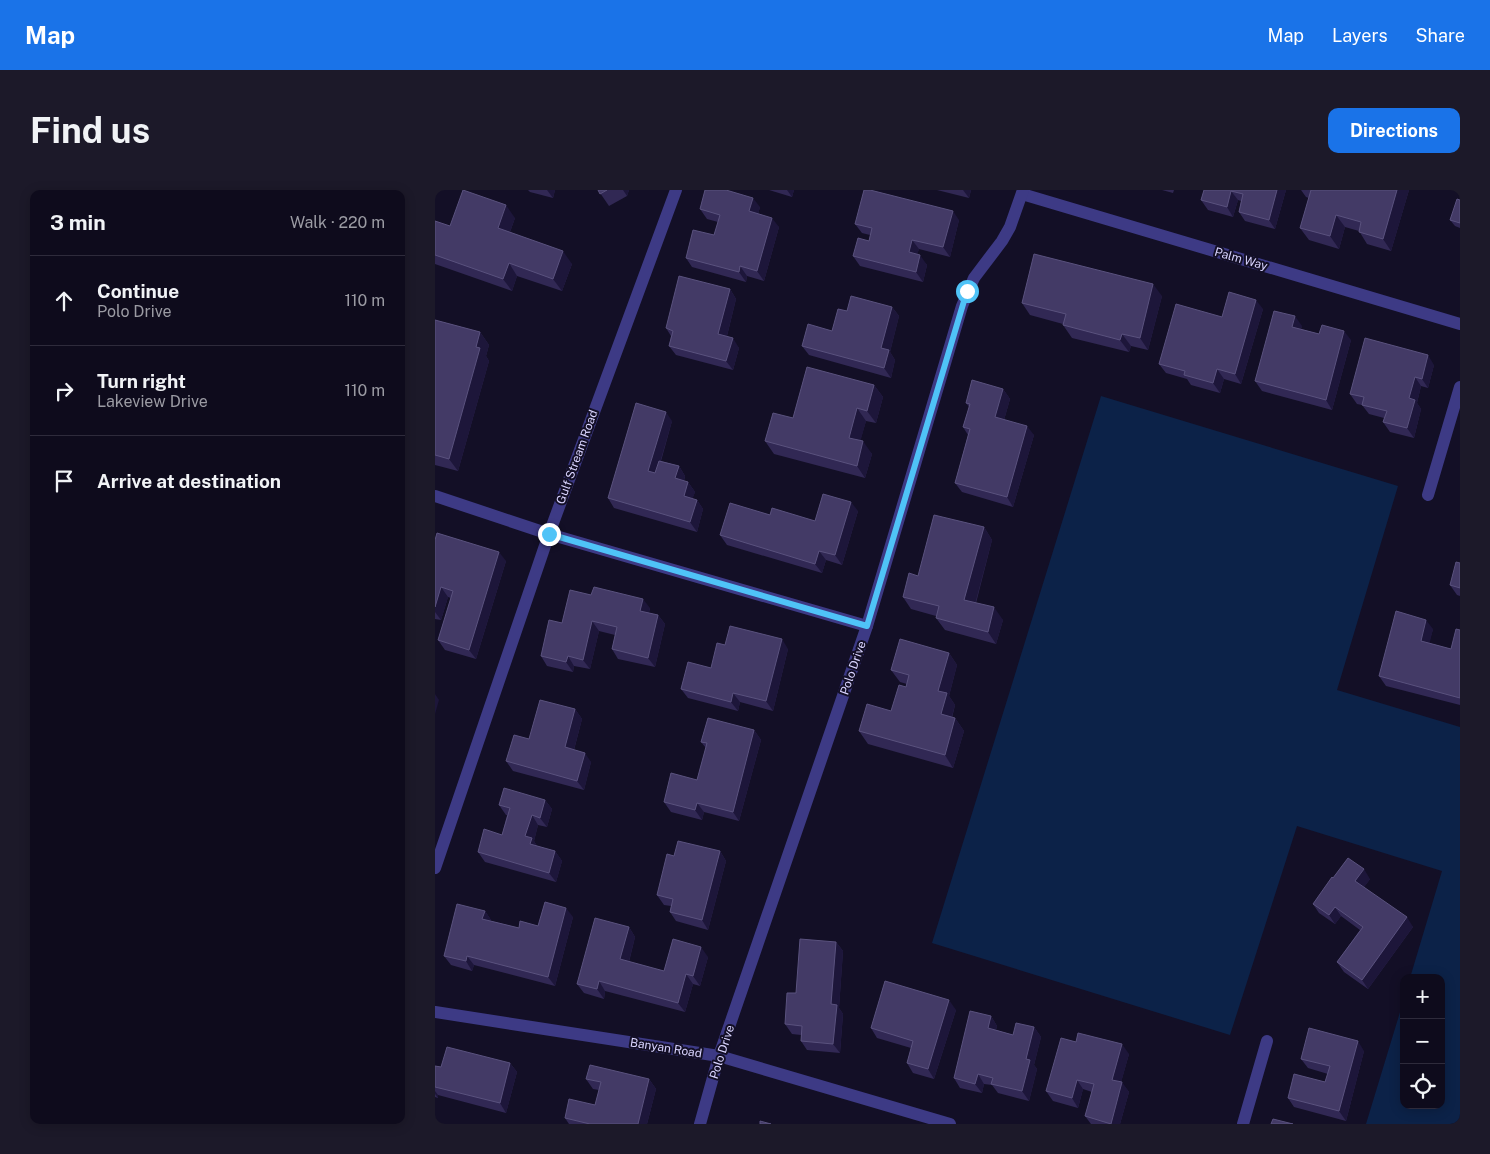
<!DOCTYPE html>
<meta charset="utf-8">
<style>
:root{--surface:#0e0b1c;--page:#1c1929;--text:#f1f3f6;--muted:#9b9ba3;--line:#2e2b3b;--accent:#1a73e8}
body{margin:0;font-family:"Public Sans",sans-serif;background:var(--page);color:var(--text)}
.controls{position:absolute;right:15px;bottom:15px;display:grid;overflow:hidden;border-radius:10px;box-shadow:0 2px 12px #0003}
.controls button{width:45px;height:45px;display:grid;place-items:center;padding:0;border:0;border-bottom:1px solid var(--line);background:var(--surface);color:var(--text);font:25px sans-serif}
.stop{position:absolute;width:15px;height:15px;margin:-11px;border:4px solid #4fc3f7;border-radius:50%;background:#fff}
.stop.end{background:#4fc3f7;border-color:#fff;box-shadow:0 1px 5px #0008}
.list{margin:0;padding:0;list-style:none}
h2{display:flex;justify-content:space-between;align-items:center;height:65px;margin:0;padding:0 20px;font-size:21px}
h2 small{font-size:16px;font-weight:400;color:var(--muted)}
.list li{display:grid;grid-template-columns:32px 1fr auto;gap:15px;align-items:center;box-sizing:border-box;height:90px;padding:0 20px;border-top:1px solid var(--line)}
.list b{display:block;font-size:19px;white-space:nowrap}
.list p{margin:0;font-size:16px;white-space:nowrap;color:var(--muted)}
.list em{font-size:16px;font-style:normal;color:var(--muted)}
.icon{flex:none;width:28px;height:28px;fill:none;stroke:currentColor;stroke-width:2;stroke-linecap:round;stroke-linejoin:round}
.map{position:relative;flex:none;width:1025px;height:934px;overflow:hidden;border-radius:10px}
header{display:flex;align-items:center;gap:30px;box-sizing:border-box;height:70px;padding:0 25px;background:var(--accent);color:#fff}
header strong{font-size:24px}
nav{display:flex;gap:28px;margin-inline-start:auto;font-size:18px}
.intro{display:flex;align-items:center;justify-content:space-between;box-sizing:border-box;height:120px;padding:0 30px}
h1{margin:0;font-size:35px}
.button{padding:12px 22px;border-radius:10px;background:var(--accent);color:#fff;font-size:18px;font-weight:700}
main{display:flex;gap:30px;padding:0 30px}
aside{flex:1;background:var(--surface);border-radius:10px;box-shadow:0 2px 12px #0003}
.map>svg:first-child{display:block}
</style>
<header>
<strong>Map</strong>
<nav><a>Map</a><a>Layers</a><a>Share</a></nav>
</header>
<div class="intro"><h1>Find us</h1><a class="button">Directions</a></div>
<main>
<aside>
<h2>3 min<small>Walk · 220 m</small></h2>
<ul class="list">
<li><svg class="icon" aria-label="ahead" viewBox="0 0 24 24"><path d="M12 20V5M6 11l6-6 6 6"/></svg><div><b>Continue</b><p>Polo Drive</p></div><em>110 m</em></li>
<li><svg class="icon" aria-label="right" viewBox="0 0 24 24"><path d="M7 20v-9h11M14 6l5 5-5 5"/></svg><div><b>Turn right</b><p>Lakeview Drive</p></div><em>110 m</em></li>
<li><svg class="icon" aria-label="arrive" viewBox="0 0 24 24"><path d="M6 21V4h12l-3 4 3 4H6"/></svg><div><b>Arrive at destination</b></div></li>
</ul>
</aside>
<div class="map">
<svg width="1025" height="934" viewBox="0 0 1025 934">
<rect width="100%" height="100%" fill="#130f26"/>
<polygon fill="#0c2248" points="666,206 963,296 902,500 1025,537 1025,934 931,934 969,809 969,915 1006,915 1006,788 975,788 1007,681 862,636 795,845 497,753"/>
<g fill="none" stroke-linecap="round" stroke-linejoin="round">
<g stroke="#3d3a85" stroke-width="12">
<polyline points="587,4 1025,134"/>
<polyline points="993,305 1025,197"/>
<polyline points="0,306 114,344 432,436"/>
<polyline points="0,678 114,344 241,0"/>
<polyline points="0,822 284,866 515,934"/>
<polyline points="265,934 284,866 432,436 527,116 539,88 567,51 575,37 588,0"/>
<polyline points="808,934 832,851"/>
</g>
</g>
<g fill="#312854">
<polygon points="93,0 120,0 118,8 95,2"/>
<polygon points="163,0 194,0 192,6 174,16"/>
<polygon points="334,0 359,0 357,7"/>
<polygon points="502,0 536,0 534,8"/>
<polygon points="727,0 739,0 738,3"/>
<polygon points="769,0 851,0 840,39 810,31 804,22 806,11 803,10 798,27 773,20 766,10"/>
<polygon points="866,0 974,0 956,61 932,54 924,41 910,37 904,59 874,50 865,38 874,8 871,7"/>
<polygon points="1025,10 1025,38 1020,36 1015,30"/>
<polygon points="325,17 323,24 344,37 329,91 312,86 311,92 257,77 251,68 279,45 283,32 272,29 265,19"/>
<polygon points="80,28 75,42 137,74 127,101 82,86 77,101 0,74 0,31 15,36"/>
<polygon points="524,30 515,67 484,59 482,64 492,75 488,92 425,76 418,66 434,51 435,45 427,43 420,34"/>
<polygon points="295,99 301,109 292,146 304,158 298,180 241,165 234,156 236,146 231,138"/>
<polygon points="727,106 713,160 696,156 694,162 637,148 628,135 628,134 595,125 587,113"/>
<polygon points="457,117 464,126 455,162 460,170 456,188 374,165 367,156 397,141 412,121"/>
<polygon points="828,119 806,194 789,189 785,203 756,195 752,189 731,183 724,174 787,127"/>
<polygon points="0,130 45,142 54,155 51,166 54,171 23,281 0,275"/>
<polygon points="867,136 866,139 884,144 916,150 897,220 827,201 820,191"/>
<polygon points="999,175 993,198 986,196 982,213 986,219 979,248 955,242 948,232 949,228 934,224 927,215 922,214 915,204"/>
<polygon points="439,195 448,207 441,233 431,231 425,251 437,264 430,288 339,264 330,251 358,228"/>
<polygon points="568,199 575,209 569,230 599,245 578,317 527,302 520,293 533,245 528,237 534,217 531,213"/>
<polygon points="237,231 226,271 244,276 250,286 249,291 253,292 260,302 257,309 262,310 268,319 262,342 179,318 173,308"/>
<polygon points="423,321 407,375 391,370 387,383 292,355 285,345 335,325 380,331"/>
<polygon points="549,337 557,350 541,413 568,430 561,454 510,440 501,428 501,426 476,419 468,407 483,386"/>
<polygon points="0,350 71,371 41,469 10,460 3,450 16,408 13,407 6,430 0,429"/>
<polygon points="1025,373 1025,406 1022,405 1015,395"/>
<polygon points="215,418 214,423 223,425 230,434 220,477 183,469 177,459 180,445 164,441 155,479 139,476 138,482 112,476 106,466 127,433"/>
<polygon points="998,439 994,453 1016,459 1025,440 1025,515 951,496 944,486"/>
<polygon points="290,455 353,459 338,521 305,512 303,521 253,508 246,499 276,478"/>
<polygon points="514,463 522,475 514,506 520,515 517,528 520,528 529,541 518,578 433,554 424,541 456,521 471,497 472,494 465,492 456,480"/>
<polygon points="140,519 147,529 139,560 156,572 149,600 78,581 71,571 94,549"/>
<polygon points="319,540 326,550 304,631 269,622 267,630 236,622 229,612 262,590 271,558 266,552"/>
<polygon points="110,610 117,619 112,637 103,635 99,651 102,656 120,661 127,671 121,692 50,672 43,662 67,645 72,625 71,625 64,615"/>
<polygon points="285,661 291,671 273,740 241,731 235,722 236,716 229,715 222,705 239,666"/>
<polygon points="898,688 935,689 929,697 978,737 933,799 909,782 902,772 925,740 906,726 900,734 884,723 878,714"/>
<polygon points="50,721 56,730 56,731 84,738 103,736 138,727 120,796 39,775 37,781 16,775 9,766"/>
<polygon points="194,737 200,747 194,772 229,781 273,767 265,796 258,794 250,822 170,801 169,809 149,803 142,794"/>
<polygon points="401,752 408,761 404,818 408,824 405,863 372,860 366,851 366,845 357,844 350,834 361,803"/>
<polygon points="521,820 499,889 478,883 472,873 476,858 442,848 436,838"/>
<polygon points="556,826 562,836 561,840 578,845 599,837 606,847 599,875 602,879 594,911 563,903 557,895 549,894 547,903 525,898 519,888"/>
<polygon points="641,852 694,864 686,892 694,902 685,934 656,934 650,926 657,902 648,899 643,918 618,911 611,901"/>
<polygon points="929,861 911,931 859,917 853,908 890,892 893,884 873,878 866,869"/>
<polygon points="75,873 82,882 71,923 3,905 3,908 0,907 0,876 6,877"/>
<polygon points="151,889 214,889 221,899 212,934 134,934 130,928 160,915 164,900 158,899"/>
</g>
<g fill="#1d163a">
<polygon points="112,0 120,0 118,8"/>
<polygon points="188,0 194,0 192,6"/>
<polygon points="352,0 359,0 357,7"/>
<polygon points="528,0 536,0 534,8"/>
<polygon points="842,0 851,0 840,39 834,30"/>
<polygon points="962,0 974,0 956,61 948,49"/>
<polygon points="796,1 803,10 798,27 792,17"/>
<polygon points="318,8 325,17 321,31 314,21"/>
<polygon points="71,15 80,28 72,50 63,38"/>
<polygon points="518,21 524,30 515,67 508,57"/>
<polygon points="901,25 910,37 904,59 895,46"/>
<polygon points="337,28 344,37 329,91 322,81"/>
<polygon points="477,50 484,59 480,72 474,62"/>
<polygon points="128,61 137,74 127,101 118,89"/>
<polygon points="485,65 492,75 488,92 481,82"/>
<polygon points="74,73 82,86 77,101 68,89"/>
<polygon points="305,76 312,86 311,92 304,82"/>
<polygon points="718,94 727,106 713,160 705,148"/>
<polygon points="295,99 301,109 290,154 283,144"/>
<polygon points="821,110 828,119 806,194 800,184"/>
<polygon points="457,117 464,126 455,162 460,170 456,188 449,178 446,158"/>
<polygon points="860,126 867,136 864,147 857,137"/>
<polygon points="909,141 916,150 897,220 891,210"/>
<polygon points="45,142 54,155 51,166 54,171 23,281 14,269 41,157"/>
<polygon points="687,144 696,156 694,162 685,150"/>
<polygon points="298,148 304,158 298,180 291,171"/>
<polygon points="993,165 999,175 993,198 987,189"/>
<polygon points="782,179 789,189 785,203 778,193"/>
<polygon points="980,187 986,196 982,213 986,219 979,248 972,238 974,208"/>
<polygon points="439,195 448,207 441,233 432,221"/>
<polygon points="568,199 575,209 567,237 560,227"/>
<polygon points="422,218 431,231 423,260 414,248"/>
<polygon points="231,222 237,231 220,290 213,281"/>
<polygon points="592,236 599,245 578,317 572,307"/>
<polygon points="428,251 437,264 430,288 422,276"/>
<polygon points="244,276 250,286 247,298 240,288"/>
<polygon points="253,292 260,302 255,316 249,306"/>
<polygon points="262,310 268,319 262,342 255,332"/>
<polygon points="416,312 423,321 407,375 400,365"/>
<polygon points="549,337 557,350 538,422 529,410"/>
<polygon points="384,361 391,370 387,383 380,374"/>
<polygon points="64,362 71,371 41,469 34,460"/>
<polygon points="6,397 13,407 6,430 0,422 0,417"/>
<polygon points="208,409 215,418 212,430 205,421"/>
<polygon points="559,417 568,430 561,454 553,442"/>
<polygon points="223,425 230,434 220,477 213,468"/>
<polygon points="991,430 998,439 993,460 986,451"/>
<polygon points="157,431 164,441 155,479 148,470"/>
<polygon points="347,449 353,459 338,521 331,511"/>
<polygon points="514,463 522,475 514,506 520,515 514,537 506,524 503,501"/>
<polygon points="133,466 139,476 138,482 131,472"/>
<polygon points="298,503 305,512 303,521 296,512"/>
<polygon points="0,504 4,510 0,524"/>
<polygon points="140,519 147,529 137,567 130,557"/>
<polygon points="520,528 529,541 518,578 510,565"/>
<polygon points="319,540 326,550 304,631 298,622"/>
<polygon points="150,563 156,572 149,600 142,591"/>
<polygon points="110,610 117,619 112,637 105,628"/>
<polygon points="262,613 269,622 267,630 260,620"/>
<polygon points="97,625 103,635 99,651 103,658 102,663 90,646"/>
<polygon points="120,661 127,671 121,692 114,683"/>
<polygon points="285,661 291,671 273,740 267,730"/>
<polygon points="929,679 935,689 927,700 920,691"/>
<polygon points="900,717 906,726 900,734 894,725"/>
<polygon points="131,718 138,727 120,796 113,787"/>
<polygon points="50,721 56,730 54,738 47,729"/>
<polygon points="972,727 978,737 933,799 927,790"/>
<polygon points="194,737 200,747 192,779 185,769"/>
<polygon points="401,752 408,761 404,818 408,824 405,863 398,854 396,814"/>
<polygon points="266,757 273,767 265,796 258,786"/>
<polygon points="32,766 39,775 37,781 31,771"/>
<polygon points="251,784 258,794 250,822 243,813"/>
<polygon points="164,791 170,801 169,809 162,799"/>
<polygon points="514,810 521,820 499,889 493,879"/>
<polygon points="556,826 562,836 559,848 553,838"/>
<polygon points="599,837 606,847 599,875 602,879 594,911 587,901 591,869"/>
<polygon points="923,851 929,861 911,931 904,921"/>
<polygon points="687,854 694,864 684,900 677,890"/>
<polygon points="75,873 82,882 71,923 65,913"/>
<polygon points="543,884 549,894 547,903 540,894"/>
<polygon points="214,889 221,899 212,934 203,934"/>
<polygon points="642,890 648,899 643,918 637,908"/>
<polygon points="687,892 694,902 685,934 676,934"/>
<polygon points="0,901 3,905 3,908 0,904"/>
</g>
<g fill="#433a66" stroke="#5a527e">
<polygon points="28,0 71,15 63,38 128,61 118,89 74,73 68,89 0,65 0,31 15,36"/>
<polygon points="163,0 172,0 165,4"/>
<polygon points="270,0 291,0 318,8 314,21 337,28 322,81 305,76 304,82 251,68 258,40 279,45 285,25 265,19"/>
<polygon points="429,0 435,0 518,21 508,57 477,50 474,62 485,65 481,82 418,66 423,48 434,51 437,38 420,34"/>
<polygon points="769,0 842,0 834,30 804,22 808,4 796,1 792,17 766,10"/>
<polygon points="876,0 962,0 948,49 924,42 926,32 901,25 895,46 865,38"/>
<polygon points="1022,9 1025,10 1025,33 1015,30"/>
<polygon points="599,64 718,94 705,148 687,144 685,150 628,135 631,124 587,113"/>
<polygon points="244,86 295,99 283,144 298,148 291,171 234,156 238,141 231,138"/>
<polygon points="794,102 821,110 800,184 782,179 778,193 749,185 750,181 724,174 741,114 787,127"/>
<polygon points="416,106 457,117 446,158 454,160 449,178 367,156 373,134 397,141 403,119 412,121"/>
<polygon points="839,121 860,126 857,137 884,144 887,135 909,141 891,210 820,191"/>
<polygon points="0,130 45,142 41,157 45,158 14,269 0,265"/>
<polygon points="930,148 993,165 987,189 980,187 974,208 980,210 972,238 948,232 952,221 927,215 929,207 915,204"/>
<polygon points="372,177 439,195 432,221 422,218 414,248 428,251 422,276 330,251 338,223 358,228"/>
<polygon points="537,190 568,199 560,227 592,236 572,307 520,293 535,239 528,237 535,214 531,213"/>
<polygon points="201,213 231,222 213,281 220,283 224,271 244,276 240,288 253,292 249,306 262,310 255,332 173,308"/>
<polygon points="388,304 416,312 400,365 384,361 380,374 285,345 295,313 335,325 337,318 380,331"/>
<polygon points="499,325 549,337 529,410 559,417 553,442 501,428 504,416 468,407 474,383 483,386"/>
<polygon points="2,343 64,362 34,460 3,450 18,401 6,397 0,417 0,350"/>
<polygon points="1021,372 1025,373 1025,398 1015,395"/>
<polygon points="159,397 208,409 205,421 223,425 213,468 177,459 182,437 157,431 148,470 133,466 131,472 106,466 114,430 127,433 135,400 156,405"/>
<polygon points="961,421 991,430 986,451 1016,459 1021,439 1025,440 1025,508 944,486"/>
<polygon points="295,436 347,449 331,511 298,503 296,512 246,499 253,472 276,478 282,453 290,455"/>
<polygon points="465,449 514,463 503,501 512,503 506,524 520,528 510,565 424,541 432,514 456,521 464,495 471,497 474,485 456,480"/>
<polygon points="105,510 140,519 130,557 150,563 142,591 71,571 79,545 94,549"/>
<polygon points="273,528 319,540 298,622 262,613 260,620 229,612 236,583 262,590 272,553 266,552"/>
<polygon points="69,598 110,610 105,628 97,625 90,646 97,648 95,654 120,661 114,683 43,662 49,639 67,645 75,618 64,615"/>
<polygon points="243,651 285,661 267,730 235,722 238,709 222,705 232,664 239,666"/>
<polygon points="913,668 929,679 920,691 972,727 927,790 902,772 928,737 900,717 894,725 878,714 897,687 898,688"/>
<polygon points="110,712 131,718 113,787 32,766 31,771 9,766 22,714 50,721 47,729 84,738 85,731 103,736"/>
<polygon points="160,728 194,737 185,769 229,781 238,749 266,757 258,786 251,784 243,813 164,791 162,799 142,794"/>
<polygon points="365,749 401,752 396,814 402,815 398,854 366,851 367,836 350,834 352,803 361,803"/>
<polygon points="450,791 514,810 493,879 472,873 478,851 436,838"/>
<polygon points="535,821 556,826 553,838 578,845 581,833 599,837 591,869 595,870 587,901 556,894 558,888 543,884 540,894 519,888"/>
<polygon points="874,838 923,851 904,921 853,908 859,884 890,892 895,876 866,869"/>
<polygon points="643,843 687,854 677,890 687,892 676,934 650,926 659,894 642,890 637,908 611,901 626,848 641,852"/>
<polygon points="12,857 75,873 65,913 0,897 0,876 6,877"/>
<polygon points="155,875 214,889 203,934 155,934 130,928 134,909 160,915 166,892 151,889"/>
<polygon points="838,929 858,934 836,934"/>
<polygon points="325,931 336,934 325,934"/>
</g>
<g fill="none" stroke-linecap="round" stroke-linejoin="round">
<polyline stroke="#4fc3f7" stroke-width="6" points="114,344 432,436 532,101"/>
</g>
<g text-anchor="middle" stroke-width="4" stroke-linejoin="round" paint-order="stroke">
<g font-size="12" fill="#d9d4ff" stroke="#130f26">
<text transform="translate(806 69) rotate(16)" y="4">Palm Way</text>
<text transform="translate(142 267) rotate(-70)" y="4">Gulf Stream Road</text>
<text transform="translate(418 478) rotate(-71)" y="4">Polo Drive</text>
<text transform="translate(231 858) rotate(9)" y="4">Banyan Road</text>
<text transform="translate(287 862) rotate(-72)" y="4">Polo Drive</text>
</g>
</g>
</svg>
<div class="controls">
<button>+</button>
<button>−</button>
<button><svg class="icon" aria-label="locate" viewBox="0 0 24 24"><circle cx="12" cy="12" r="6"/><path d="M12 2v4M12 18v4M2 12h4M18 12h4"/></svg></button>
</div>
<div class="stop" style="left:532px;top:101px"></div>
<div class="stop end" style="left:114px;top:344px"></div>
</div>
</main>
